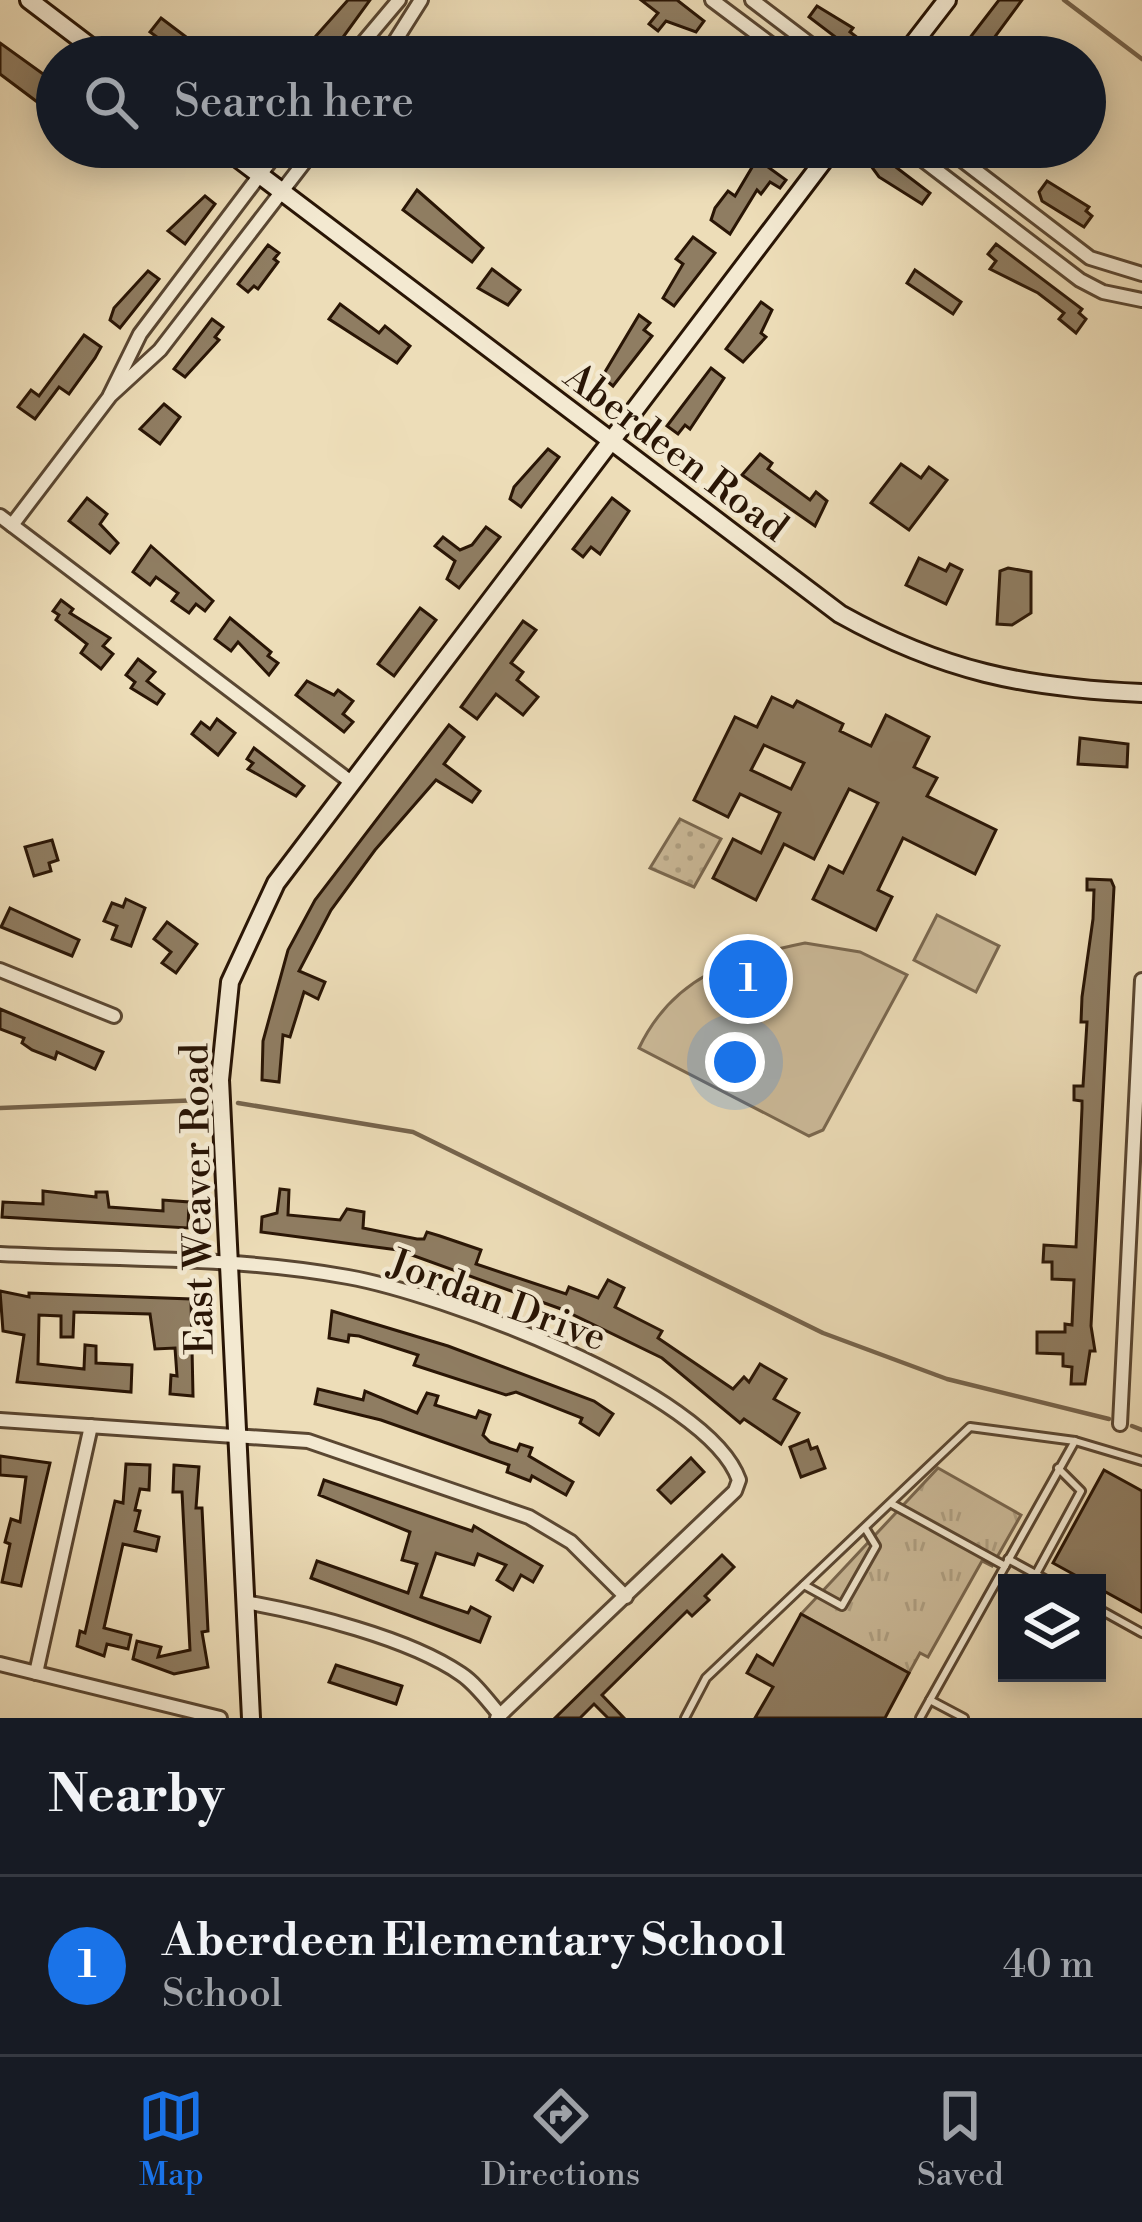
<!DOCTYPE html>
<style>
:root{--surface:#171b24;--page:#242831;--text:#f1f3f6;--muted:#9ea1a6;--line:#363941;--accent:#1a73e8}
body{margin:0;font-family:"Libre Bodoni",serif;background:var(--page);color:var(--text)}
.controls{position:absolute;right:36px;bottom:36px;display:grid;overflow:hidden;border-radius:0px;box-shadow:0 6px 30px #0003}
.controls button{width:108px;height:108px;display:grid;place-items:center;padding:0;border:0;border-bottom:3px solid var(--line);background:var(--surface);color:var(--text);font:60px sans-serif}
.you{position:absolute;left:735px;top:1062px;width:42px;height:42px;margin:-30px;border:9px solid #fff;border-radius:50%;background:#1a73e8;box-shadow:0 0 0 18px #1a73e833}
.badge{display:grid;place-items:center;width:78px;height:78px;border-radius:50%;background:var(--accent);color:#fff;font-size:39px;font-weight:700}
.pin{position:absolute;translate:-50% -50%;border:6px solid #fff;box-shadow:0 3px 12px #0006}
.list{margin:0;padding:0;list-style:none}
h2{display:flex;justify-content:space-between;align-items:center;height:156px;margin:0;padding:0 48px;font-size:51px}
h2 small{font-size:39px;font-weight:400;color:var(--muted)}
.list li{display:grid;grid-template-columns:78px 1fr auto;gap:36px;align-items:center;box-sizing:border-box;height:180px;padding:0 48px;border-top:3px solid var(--line)}
.list b{display:block;font-size:45px;white-space:nowrap}
.list p{margin:0;font-size:39px;white-space:nowrap;color:var(--muted)}
.list em{font-size:39px;font-style:normal;color:var(--muted)}
.icon{flex:none;width:66px;height:66px;fill:none;stroke:currentColor;stroke-width:2;stroke-linecap:round;stroke-linejoin:round}
.map{position:relative;flex:none;width:1142px;height:1718px;overflow:hidden}
.search{position:absolute;background:var(--surface);box-shadow:0 6px 30px #0003;left:36px;right:36px;top:36px;height:132px;display:flex;align-items:center;gap:30px;box-sizing:border-box;padding:0 42px;border-radius:66px;color:var(--muted);font-size:45px}
.sheet{height:336px;background:var(--surface)}
nav{display:flex;justify-content:space-around;align-items:center;box-sizing:border-box;height:168px;border-top:3px solid var(--line);background:var(--surface);font-size:33px;color:var(--muted)}
nav a{display:grid;justify-items:center;gap:6px}
nav .on{color:var(--accent)}
.map>svg:first-child{display:block}
</style>
<div class="map">
<svg width="1142" height="1718" viewBox="0 0 1142 1718">
<defs>
<pattern id="grass-tufts" width="24" height="20" patternUnits="userSpaceOnUse" patternTransform="scale(3)"><rect width="24" height="20" fill="#ccbb9a"/><path d="M3 7l-1-3M5 7V3M7 7l1-3M15 17l-1-3M17 17v-4M19 17l1-3" fill="none" stroke="#afa083"/></pattern>
<pattern id="park-dots" width="8" height="8" patternUnits="userSpaceOnUse" patternTransform="scale(3)"><rect width="8" height="8" fill="#ccbb9a"/><path d="M2 2h.1M6 6h.1" fill="none" stroke="#afa083" stroke-width="1.8" stroke-linecap="round"/></pattern>
</defs>
<rect width="100%" height="100%" fill="#edddb8"/>
<filter id="stains"><feTurbulence type="fractalNoise" baseFrequency=".00167" numOctaves="4"/><feColorMatrix values="0 0 0 0 .2 0 0 0 0 .09 0 0 0 0 .02 0 0 0 .5 -.17"/></filter>
<radialGradient id="worn" r=".72"><stop offset=".6" stop-color="#630" stop-opacity="0"/><stop offset="1" stop-color="#630" stop-opacity=".3"/></radialGradient>
<polygon fill="url(#grass-tufts)" stroke="#7a6850" stroke-width="3" points="938,1468 1021,1515 992,1566 982,1561 928,1657 920,1653 909,1673 801,1614"/>
<polygon fill="url(#park-dots)" stroke="#7a6850" stroke-width="3" points="680,819 721,839 694,887 650,868"/>
<g fill="#ccbb9a" stroke="#7a6850" stroke-width="3">
<polygon points="937,915 999,946 976,992 914,960"/>
<path d="M 805,943 L 860,952 L 907,975 L 823,1130 L 809,1136 L 639,1048 C 673,977 732,958 805,943 Z"/>
</g>
<g fill="none" stroke-linecap="round" stroke-linejoin="round">
<g stroke="#76644c" stroke-width="4.5">
<polyline points="1064,0 1142,59"/>
<polyline points="238,1103 413,1132 823,1333 947,1379 1109,1419"/>
<polyline points="0,1108 202,1100"/>
<polyline points="1132,1426 1142,1430"/>
</g>
</g>
<g fill="#8f7d62" stroke="#291505" stroke-width="3" fill-rule="evenodd">
<polygon points="348,0 370,0 333,51 315,37"/>
<polygon points="641,0 677,0 704,21 696,32 666,21 658,31 649,24 658,13"/>
<polygon points="999,0 1022,0 980,57 955,57"/>
<polygon points="817,6 853,28 850,32 867,45 859,55 809,17"/>
<polygon points="161,18 202,49 195,57 184,57 150,32"/>
<polygon points="0,43 57,84 52,113 0,74"/>
<polygon points="880,155 930,193 922,204 879,177 871,166"/>
<polygon points="757,159 786,180 780,188 770,182 761,194 757,190 730,234 711,220 715,208 728,191 735,196"/>
<polygon points="1047,181 1089,207 1086,211 1092,216 1084,227 1042,201 1039,192"/>
<polygon points="417,190 483,248 472,262 403,210"/>
<polygon points="205,196 215,204 185,244 168,231"/>
<polygon points="693,237 715,253 674,306 663,298 683,264 676,259"/>
<polygon points="996,244 1082,309 1079,313 1086,319 1076,333 1059,319 1064,313 1038,293 990,269 996,261 988,254"/>
<polygon points="268,245 279,253 274,259 278,262 258,289 254,286 248,292 238,284"/>
<polygon points="492,269 520,290 508,305 478,288"/>
<polygon points="915,270 961,302 953,314 907,283"/>
<polygon points="148,271 159,279 120,328 110,320 114,308"/>
<polygon points="761,302 772,310 761,333 766,337 743,362 726,349"/>
<polygon points="340,304 379,333 385,326 410,346 397,363 329,319"/>
<polygon points="639,315 650,323 644,330 652,336 613,386 602,377"/>
<polygon points="212,319 223,327 215,337 219,340 185,377 174,369"/>
<polygon points="84,335 101,347 95,358 69,394 59,387 35,419 18,407 31,390 39,396"/>
<polygon points="711,368 724,378 690,429 685,425 678,434 667,426"/>
<polygon points="164,404 180,417 160,444 140,429"/>
<polygon points="548,449 559,457 521,507 510,499 514,487"/>
<polygon points="760,454 772,463 768,469 810,500 816,492 827,501 815,526 742,475"/>
<polygon points="901,464 921,478 929,467 947,480 909,530 871,503"/>
<polygon points="87,498 107,514 100,524 118,543 110,553 69,521"/>
<polygon points="612,498 629,511 600,554 591,547 583,557 573,549"/>
<polygon points="486,527 500,537 459,588 447,579 455,561 435,546 443,537 460,550 472,545"/>
<polygon points="151,546 213,601 205,611 196,604 189,613 172,601 178,593 156,577 150,585 133,572"/>
<polygon points="919,558 946,571 950,564 962,570 946,604 906,585"/>
<polygon points="1008,568 1031,572 1031,613 1012,625 997,624 1000,571"/>
<polygon points="61,600 73,609 70,613 110,638 103,646 113,654 101,669 81,653 87,644 56,620 59,615 53,611"/>
<polygon points="420,608 436,620 394,676 378,664"/>
<polygon points="230,618 271,652 268,656 278,663 269,675 238,642 231,651 215,639"/>
<polygon points="523,621 536,630 511,663 523,672 517,680 538,697 523,715 496,694 477,719 461,707"/>
<polygon points="138,659 155,672 147,681 164,694 157,704 131,688 135,682 126,675"/>
<polygon points="307,681 334,695 338,690 353,701 343,714 353,722 344,732 296,695"/>
<path d="M 772,697 L 793,707 L 797,701 L 843,724 L 840,731 L 871,746 L 886,715 L 929,737 L 914,767 L 937,778 L 927,796 L 996,830 L 975,874 L 903,838 L 878,890 L 892,897 L 876,930 L 813,899 L 829,866 L 843,873 L 878,803 L 849,789 L 814,859 L 784,844 L 756,900 L 713,878 L 733,839 L 761,853 L 780,813 L 740,794 L 728,817 L 694,800 L 735,717 L 757,727 ZM 764,745 L 804,763 L 791,789 L 751,770 Z"/>
<polygon points="217,719 235,733 218,755 192,734 201,722 210,729"/>
<polygon points="449,725 464,737 444,764 480,791 472,802 436,780 375,850 331,910 299,971 325,982 318,999 304,992 290,1037 283,1035 279,1082 262,1080 263,1041 288,950 315,900"/>
<polygon points="1080,738 1128,744 1127,767 1078,764"/>
<polygon points="254,748 304,786 296,796 248,769 253,763 247,759"/>
<polygon points="52,840 58,860 49,863 51,871 34,876 25,847"/>
<polygon points="1087,879 1111,880 1114,887 1091,1326 1095,1351 1090,1351 1085,1384 1071,1384 1072,1367 1063,1366 1063,1354 1037,1353 1037,1332 1065,1332 1065,1324 1072,1325 1074,1280 1052,1279 1052,1262 1043,1262 1044,1245 1076,1247 1082,1108 1082,1101 1074,1100 1074,1086 1083,1086 1087,1022 1081,1022 1082,997 1093,919 1094,890 1087,890"/>
<polygon points="126,899 145,908 131,946 112,939 117,926 104,921 112,903 123,907"/>
<polygon points="10,908 79,940 72,956 1,927"/>
<polygon points="167,922 197,944 176,973 162,963 171,952 154,939"/>
<polygon points="0,1009 103,1052 95,1069 57,1052 55,1059 32,1050 22,1043 24,1038 0,1029"/>
<polygon points="280,1189 289,1190 288,1215 340,1220 347,1209 364,1212 363,1228 417,1239 424,1239 427,1232 440,1236 481,1250 476,1264 566,1294 569,1287 598,1298 608,1280 624,1288 615,1307 662,1331 658,1338 733,1389 744,1377 749,1382 760,1364 786,1379 774,1399 799,1413 781,1444 744,1419 740,1423 662,1358 561,1309 398,1250 261,1232 262,1217 277,1213"/>
<polygon points="43,1191 96,1197 96,1192 107,1192 109,1207 163,1211 163,1200 189,1202 188,1228 2,1217 3,1202 43,1204"/>
<polygon points="0,1291 29,1297 29,1293 191,1299 193,1396 170,1394 171,1375 177,1376 175,1348 155,1349 150,1314 74,1312 73,1337 61,1337 61,1316 39,1315 38,1364 84,1369 85,1345 96,1346 96,1363 132,1365 131,1392 17,1382 24,1335 3,1331"/>
<polygon points="332,1311 448,1346 594,1401 613,1414 599,1435 580,1423 582,1418 516,1392 506,1395 414,1365 418,1355 359,1336 349,1335 348,1342 329,1338"/>
<polygon points="318,1389 363,1400 365,1391 417,1413 427,1393 438,1396 435,1405 476,1418 479,1411 490,1415 483,1435 490,1442 517,1451 520,1444 532,1448 529,1456 573,1482 566,1495 532,1476 530,1481 507,1472 509,1465 381,1420 315,1404"/>
<polygon points="808,1440 811,1449 817,1447 825,1468 801,1477 790,1447"/>
<polygon points="0,1456 50,1463 21,1586 2,1582 10,1544 5,1542 11,1519 20,1522 26,1477 0,1475"/>
<polygon points="691,1458 704,1472 671,1503 658,1490"/>
<polygon points="126,1464 150,1465 149,1490 140,1489 135,1510 140,1511 135,1531 159,1537 156,1551 123,1544 104,1628 131,1635 128,1649 107,1644 104,1656 77,1646 80,1631 85,1633 115,1501 123,1503"/>
<polygon points="174,1465 199,1467 196,1508 202,1508 208,1631 202,1632 208,1667 174,1674 133,1659 137,1641 161,1647 158,1657 190,1650 182,1492 173,1492"/>
<polygon points="1104,1470 1142,1491 1142,1612 1053,1563"/>
<polygon points="324,1480 472,1531 474,1526 542,1566 533,1582 521,1575 513,1590 497,1580 506,1565 478,1554 474,1565 436,1553 421,1597 468,1613 471,1607 490,1617 480,1642 311,1578 317,1561 408,1593 417,1564 402,1560 410,1532 319,1495"/>
<polygon points="722,1555 734,1567 705,1596 709,1600 692,1616 687,1611 602,1695 624,1718 608,1718 594,1704 580,1718 555,1718"/>
<polygon points="801,1614 909,1673 885,1718 755,1718 773,1687 747,1673 757,1655 773,1665"/>
<polygon points="336,1665 402,1686 396,1704 329,1682"/>
</g>
<g fill="none" stroke-linecap="round" stroke-linejoin="round">
<defs>
<g id="lane">
<polyline points="892,1504 1005,1566"/>
<polyline points="1008,1559 1052,1583"/>
<polyline points="1036,1574 1081,1491 1058,1468"/>
<polyline points="804,1585 842,1606 876,1546 865,1528"/>
<polyline points="1097,1608 1142,1633"/>
<polyline points="930,1700 1075,1441"/>
<polyline points="685,1718 706,1678 970,1427 1075,1441 1142,1461"/>
<polyline points="920,1718 930,1700 964,1718"/>
</g>
<g id="street">
<polyline points="712,0 788,57"/>
<polyline points="752,0 827,57"/>
<polyline points="351,57 399,0"/>
<polyline points="385,57 421,0"/>
<polyline points="906,147 1080,280 1103,292 1142,300"/>
<polyline points="945,147 1090,258 1142,274"/>
<polyline points="110,395 140,334 281,147"/>
<polyline points="0,516 351,782"/>
<polyline points="12,525 110,396 160,350 316,147"/>
<polyline points="0,970 114,1016"/>
<path d="M 0,1254 C 114,1260 235,1256 348,1277 C 437,1293 708,1390 739,1480 L 735,1491 L 497,1718"/>
<polyline points="0,1420 308,1441 529,1517 571,1542 626,1597"/>
<polyline points="1120,1424 1142,980"/>
<path d="M 245,1602 C 307,1613 409,1638 461,1674 C 476,1684 488,1701 500,1715"/>
<polyline points="0,1664 220,1718"/>
<polyline points="36,1673 91,1426"/>
</g>
<g id="secondary">
<polyline points="29,0 104,57"/>
<polyline points="903,57 947,0"/>
<path d="M 223,147 L 840,614 C 942,671 1025,688 1142,693"/>
<polyline points="251,1718 220,1080 230,982 276,883 834,147"/>
</g>
</defs>
<use href="#lane" stroke="#5a4732" stroke-width="12"/>
<use href="#street" stroke="#5a4732" stroke-width="18"/>
<use href="#secondary" stroke="#291505" stroke-width="22"/>
<use href="#lane" stroke="#f3e9d1" stroke-width="6"/>
<use href="#street" stroke="#f3e9d1" stroke-width="12"/>
<use href="#secondary" stroke="#f3e9d1" stroke-width="16"/>
</g>
<g text-anchor="middle" stroke-width="9" stroke-linejoin="round" paint-order="stroke">
<g font-size="39" fill="#291505" stroke="#f3e9d1">
<text transform="translate(677 451) rotate(37)" y="14">Aberdeen Road</text>
<text transform="translate(196 1199) rotate(-91)" y="14">East Weaver Road</text>
<text transform="translate(498 1299) rotate(20)" y="14">Jordan Drive</text>
</g>
</g>
<rect width="100%" height="100%" filter="url(#stains)"/>
<rect width="100%" height="100%" fill="url(#worn)"/>
</svg>
<div class="controls">
<button><svg class="icon" aria-label="layers" viewBox="0 0 24 24"><path d="M12 4l9 5-9 5-9-5zM3 14l9 5 9-5"/></svg></button>
</div>
<div class="you"></div>
<div class="pin badge" style="left:748px;top:979px">1</div>
<div class="search"><svg class="icon" aria-label="search" viewBox="0 0 24 24"><circle cx="10" cy="10" r="6"/><path d="M15 15l6 6"/></svg>Search here</div>
</div>
<section class="sheet">
<h2>Nearby<small></small></h2>
<ul class="list">
<li><span class="badge">1</span><div><b>Aberdeen Elementary School</b><p>School</p></div><em>40 m</em></li>
</ul>
</section>
<nav>
<a class="on"><svg class="icon" aria-label="map" viewBox="0 0 24 24"><path d="M3 6l6-2 6 2 6-2v14l-6 2-6-2-6 2zM9 4v14M15 6v14"/></svg>Map</a>
<a><svg class="icon" aria-label="directions" viewBox="0 0 24 24"><path d="M12 3l9 9-9 9-9-9zM9 14v-3h6M13 9l2 2-2 2"/></svg>Directions</a>
<a><svg class="icon" aria-label="saved" viewBox="0 0 24 24"><path d="M7 4h10v16l-5-4-5 4z"/></svg>Saved</a>
</nav>
